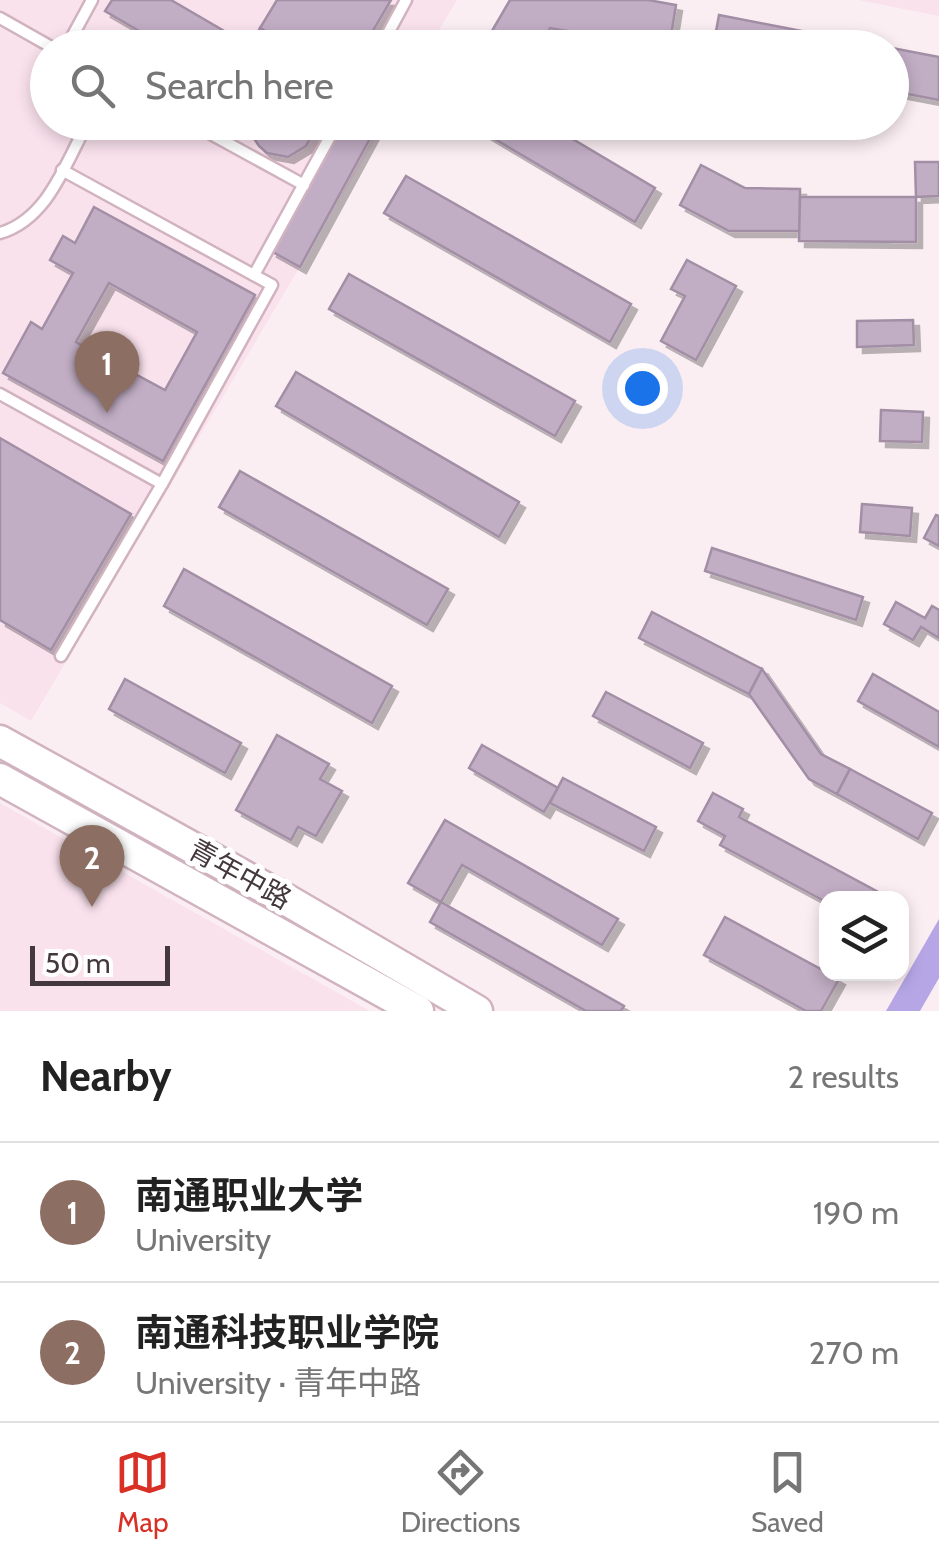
<!DOCTYPE html>
<meta charset="utf-8">
<style>
:root{--surface:#fff;--page:#f6f6f6;--text:#222;--muted:#767676;--line:#e0e0e0;--accent:#d93025}
body{margin:0;font-family:Cabin,"Noto Sans SC",sans-serif;background:var(--page);color:var(--text)}
.controls{position:absolute;right:30px;bottom:30px;display:grid;overflow:hidden;border-radius:20px;box-shadow:0 5px 15px #0003}
.controls button{width:90px;height:90px;display:grid;place-items:center;padding:0;border:0;border-bottom:2px solid var(--line);background:var(--surface);color:var(--text);font:50px sans-serif}
.scale{position:absolute;left:30px;bottom:25px;width:140px;box-sizing:border-box;padding-left:10px;border:5px solid #44383d;border-top:0;font-size:28px;line-height:35px;white-space:nowrap;color:#44383d;-webkit-text-stroke:8px #fff;paint-order:stroke}
.you{position:absolute;left:642px;top:388px;width:35px;height:35px;margin:-25px;border:8px solid #fff;border-radius:50%;background:#1a73e8;box-shadow:0 0 0 15px #1a73e833}
.badge{display:grid;place-items:center;width:65px;height:65px;border-radius:50%;background:var(--accent);color:#fff;font-size:32px;font-weight:700}
.pin{position:absolute;translate:-50% -82px;filter:drop-shadow(0 2px 5px #0008)}
.pin::after{content:'';position:absolute;top:52px;width:35px;height:30px;background:inherit;clip-path:polygon(0 0,100% 0,50% 100%)}
.list{margin:0;padding:0;list-style:none}
h2{display:flex;justify-content:space-between;align-items:center;height:130px;margin:0;padding:0 40px;font-size:42px}
h2 small{font-size:32px;font-weight:400;color:var(--muted)}
.list li{display:grid;grid-template-columns:65px 1fr auto;gap:30px;align-items:center;box-sizing:border-box;height:140px;padding:0 40px;border-top:2px solid var(--line)}
.list b{display:block;font-size:38px;white-space:nowrap}
.list p{margin:0;font-size:32px;white-space:nowrap;color:var(--muted)}
.list em{font-size:32px;font-style:normal;color:var(--muted)}
.icon{flex:none;width:55px;height:55px;fill:none;stroke:currentColor;stroke-width:2;stroke-linecap:round;stroke-linejoin:round}
.map{position:relative;flex:none;width:939px;height:1011px;overflow:hidden}
.search{position:absolute;background:var(--surface);box-shadow:0 5px 15px #0003;left:30px;right:30px;top:30px;height:110px;display:flex;align-items:center;gap:25px;box-sizing:border-box;padding:0 35px;border-radius:55px;color:var(--muted);font-size:38px}
.sheet{height:410px;background:var(--surface)}
nav{display:flex;justify-content:space-around;align-items:center;box-sizing:border-box;height:140px;border-top:2px solid var(--line);background:var(--surface);font-size:28px;color:var(--muted)}
nav a{display:grid;justify-items:center;gap:5px}
nav .on{color:var(--accent)}
.map>svg:first-child{display:block}
</style>
<div class="map">
<svg width="939" height="1011" viewBox="0 0 939 1011">
<defs>
<filter id="shadow"><feDropShadow dx="6" dy="6" stdDeviation="0" flood-color="#0004"/></filter>
</defs>
<rect width="100%" height="100%" fill="#fbeef3"/>
<g fill="#fae2ed">
<polygon points="0,0 457,0 429,47 48,48 48,122 385,123 31,721 0,703"/>
<polygon points="858,0 939,0 939,16"/>
<polygon points="0,803 370,1011 0,1011"/>
</g>
<polygon fill="#b6a6e6" points="939,919 939,978 920,1011 886,1011"/>
<g fill="#c1adc4" stroke="#a28ea5" stroke-width="2.5" fill-rule="evenodd" filter="url(#shadow)">
<polygon points="112,0 171,0 250,46 168,48 105,11"/>
<polygon points="277,0 391,0 363,48 294,48 260,28"/>
<polygon points="510,0 648,0 676,5 669,48 550,28 538,48 482,48"/>
<polygon points="719,15 890,48 713,48"/>
<polygon points="260,28 294,48 249,48"/>
<polygon points="892,48 939,57 939,100 892,91"/>
<polygon points="252,122 320,122 306,146 288,157 267,153 259,146 253,137"/>
<polygon points="342,122 379,122 300,267 271,251"/>
<polygon points="466,122 544,122 655,188 635,222"/>
<polygon points="915,162 939,162 939,196 916,197"/>
<polygon points="701,165 745,188 800,189 800,231 729,231 680,205"/>
<polygon points="406,176 631,304 610,342 384,213"/>
<polygon points="800,197 916,197 916,242 799,241"/>
<path d="M 94,207 L 255,295 L 163,461 L 3,373 L 31,322 L 42,329 L 73,273 L 50,260 L 63,236 L 75,243 ZM 109,283 L 197,332 L 165,390 L 76,342 Z"/>
<polygon points="687,260 736,286 696,360 661,341 685,296 671,289"/>
<polygon points="349,274 575,401 555,436 329,309"/>
<polygon points="913,320 914,345 857,347 857,321"/>
<polygon points="296,372 519,502 499,537 276,406"/>
<polygon points="881,410 923,412 922,442 880,441"/>
<polygon points="0,438 131,514 51,650 0,620"/>
<polygon points="240,471 448,589 427,625 219,507"/>
<polygon points="862,504 912,508 910,536 860,532"/>
<polygon points="936,515 939,516 939,546 924,538"/>
<polygon points="712,548 863,597 856,620 705,571"/>
<polygon points="184,569 392,686 372,723 164,606"/>
<polygon points="896,602 925,618 932,606 939,610 939,638 921,627 913,640 884,624"/>
<polygon points="652,612 762,669 749,694 639,638"/>
<polygon points="762,669 821,754 850,769 837,794 809,779 749,694"/>
<polygon points="873,674 939,712 939,747 858,701"/>
<polygon points="125,679 241,743 225,773 109,709"/>
<polygon points="606,692 703,743 690,768 593,716"/>
<polygon points="277,735 329,764 320,779 342,791 316,836 298,827 291,840 236,810"/>
<polygon points="482,745 558,788 544,812 469,768"/>
<polygon points="850,769 932,813 918,839 837,794"/>
<polygon points="563,778 656,827 644,851 550,803"/>
<polygon points="713,793 743,809 739,817 882,894 880,898 826,898 826,902 720,845 725,836 698,821"/>
<polygon points="445,820 618,919 602,945 462,865 441,902 408,883"/>
<polygon points="441,902 624,1006 621,1011 586,1011 430,922"/>
<polygon points="725,917 839,979 821,1011 806,1011 704,955"/>
</g>
<g fill="none" stroke-linecap="round" stroke-linejoin="round">
<defs>
<g id="service">
<polyline points="0,18 53,48"/>
<polyline points="66,48 92,0"/>
<polyline points="380,48 406,0"/>
<polyline points="189,122 304,185"/>
<path d="M 0,233 C 48,219 65,164 88,122"/>
<polyline points="254,275 338,122"/>
<polyline points="0,394 162,484"/>
<polyline points="61,656 162,484 272,285 62,170"/>
</g>
<g id="secondary">
<polyline points="0,741 287,900 477,1011"/>
<polyline points="0,779 418,1011"/>
</g>
</defs>
<use href="#service" stroke="#d1b3c0" stroke-width="15"/>
<use href="#secondary" stroke="#d1b3c0" stroke-width="35"/>
<use href="#service" stroke="#fff" stroke-width="10"/>
<use href="#secondary" stroke="#fff" stroke-width="30"/>
</g>
<g text-anchor="middle" stroke-width="10" stroke-linejoin="round" paint-order="stroke">
<g font-size="28" fill="#44383d" stroke="#fff">
<text transform="translate(240 874) rotate(29)" y="10">青年中路</text>
</g>
</g>
</svg>
<div class="controls">
<button><svg class="icon" aria-label="layers" viewBox="0 0 24 24"><path d="M12 4l9 5-9 5-9-5zM3 14l9 5 9-5"/></svg></button>
</div>
<div class="scale">50 m</div>
<div class="you"></div>
<div class="pin badge" style="left:107px;top:413px;background:#8d6e63">1</div>
<div class="pin badge" style="left:92px;top:907px;background:#8d6e63">2</div>
<div class="search"><svg class="icon" aria-label="search" viewBox="0 0 24 24"><circle cx="10" cy="10" r="6"/><path d="M15 15l6 6"/></svg>Search here</div>
</div>
<section class="sheet">
<h2>Nearby<small>2 results</small></h2>
<ul class="list">
<li><span class="badge" style="background:#8d6e63">1</span><div><b>南通职业大学</b><p>University</p></div><em>190 m</em></li>
<li><span class="badge" style="background:#8d6e63">2</span><div><b>南通科技职业学院</b><p>University · 青年中路</p></div><em>270 m</em></li>
</ul>
</section>
<nav>
<a class="on"><svg class="icon" aria-label="map" viewBox="0 0 24 24"><path d="M3 6l6-2 6 2 6-2v14l-6 2-6-2-6 2zM9 4v14M15 6v14"/></svg>Map</a>
<a><svg class="icon" aria-label="directions" viewBox="0 0 24 24"><path d="M12 3l9 9-9 9-9-9zM9 14v-3h6M13 9l2 2-2 2"/></svg>Directions</a>
<a><svg class="icon" aria-label="saved" viewBox="0 0 24 24"><path d="M7 4h10v16l-5-4-5 4z"/></svg>Saved</a>
</nav>
